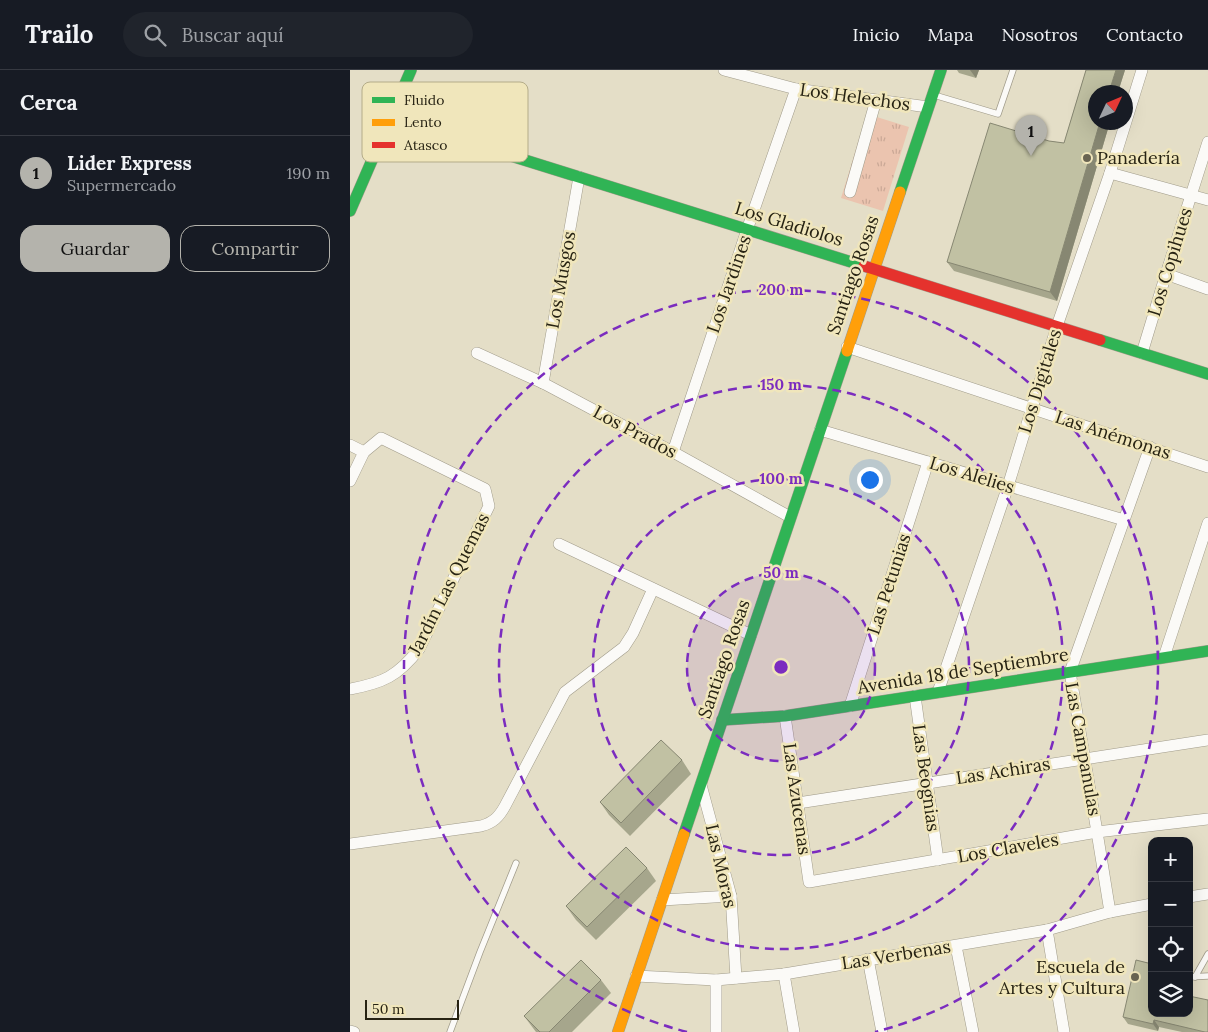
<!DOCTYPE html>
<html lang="es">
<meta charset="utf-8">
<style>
:root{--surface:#171b24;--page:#20242c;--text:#f1f3f6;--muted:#9ea1a6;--line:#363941;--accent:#b4b3ac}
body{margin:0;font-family:Lora,serif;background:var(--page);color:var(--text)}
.controls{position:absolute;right:15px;bottom:15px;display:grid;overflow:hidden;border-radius:10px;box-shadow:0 5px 20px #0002}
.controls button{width:45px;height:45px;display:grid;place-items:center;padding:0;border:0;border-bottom:1px solid var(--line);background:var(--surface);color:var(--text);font:25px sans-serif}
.compass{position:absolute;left:738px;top:15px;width:45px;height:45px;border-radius:50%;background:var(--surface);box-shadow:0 5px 20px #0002;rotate:46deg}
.scale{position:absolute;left:15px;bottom:12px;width:94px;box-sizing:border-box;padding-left:5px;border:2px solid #272313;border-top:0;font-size:14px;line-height:18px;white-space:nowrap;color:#272313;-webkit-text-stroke:4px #f0e6bb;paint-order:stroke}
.you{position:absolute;left:519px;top:409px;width:18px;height:18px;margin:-12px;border:4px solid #fff;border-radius:50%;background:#1a73e8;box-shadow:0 0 0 8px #1a73e833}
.badge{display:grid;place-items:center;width:32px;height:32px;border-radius:50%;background:var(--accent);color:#111;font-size:16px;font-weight:700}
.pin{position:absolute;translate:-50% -41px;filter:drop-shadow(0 1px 2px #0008)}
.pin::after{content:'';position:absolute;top:26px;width:18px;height:15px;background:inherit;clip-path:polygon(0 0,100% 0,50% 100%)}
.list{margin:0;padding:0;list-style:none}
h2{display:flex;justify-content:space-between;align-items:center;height:65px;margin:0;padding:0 20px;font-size:21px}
h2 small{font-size:16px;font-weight:400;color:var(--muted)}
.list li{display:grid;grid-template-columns:32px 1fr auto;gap:15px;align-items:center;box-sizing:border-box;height:75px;padding:0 20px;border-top:1px solid var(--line)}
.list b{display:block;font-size:19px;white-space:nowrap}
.list p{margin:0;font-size:16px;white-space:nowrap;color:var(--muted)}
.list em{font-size:16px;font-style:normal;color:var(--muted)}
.actions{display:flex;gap:10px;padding:15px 20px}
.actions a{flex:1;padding:11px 0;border:1px solid var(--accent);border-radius:15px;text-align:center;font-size:18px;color:var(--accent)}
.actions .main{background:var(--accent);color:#111}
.icon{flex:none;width:28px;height:28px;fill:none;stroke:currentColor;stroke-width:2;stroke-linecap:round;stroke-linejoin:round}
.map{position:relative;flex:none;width:858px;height:962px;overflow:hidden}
header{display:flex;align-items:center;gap:30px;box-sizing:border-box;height:70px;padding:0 25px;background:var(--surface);border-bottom:1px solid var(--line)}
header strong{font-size:24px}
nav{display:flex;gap:28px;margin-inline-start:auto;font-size:18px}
.search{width:350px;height:45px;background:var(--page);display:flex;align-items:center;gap:12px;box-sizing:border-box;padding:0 18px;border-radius:28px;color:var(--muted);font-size:19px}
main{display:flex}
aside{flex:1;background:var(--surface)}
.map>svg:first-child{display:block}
</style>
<header>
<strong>Trailo</strong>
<div class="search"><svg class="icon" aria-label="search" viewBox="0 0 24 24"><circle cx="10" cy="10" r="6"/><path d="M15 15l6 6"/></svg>Buscar aquí</div>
<nav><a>Inicio</a><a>Mapa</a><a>Nosotros</a><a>Contacto</a></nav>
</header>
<main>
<aside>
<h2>Cerca<small></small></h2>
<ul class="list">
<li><span class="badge">1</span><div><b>Lider Express</b><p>Supermercado</p></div><em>190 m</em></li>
</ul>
<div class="actions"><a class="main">Guardar</a><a>Compartir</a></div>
</aside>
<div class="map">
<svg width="858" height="962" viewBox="0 0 858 962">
<defs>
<pattern id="grass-tufts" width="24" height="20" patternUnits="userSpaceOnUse" patternTransform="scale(1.25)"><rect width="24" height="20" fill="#ebc4af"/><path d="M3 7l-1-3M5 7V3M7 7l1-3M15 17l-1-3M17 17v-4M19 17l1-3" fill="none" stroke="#caa896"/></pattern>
</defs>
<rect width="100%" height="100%" fill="#e4dec7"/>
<polygon fill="url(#grass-tufts)" points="517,44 559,57 533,141 491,128"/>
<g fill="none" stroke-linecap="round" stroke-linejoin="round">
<defs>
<g id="lane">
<polyline points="584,25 648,44 663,0"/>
<polyline points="839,907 858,906"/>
<polyline points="845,907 858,884"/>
<polyline points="100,962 130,882 166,793"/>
</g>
<g id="street">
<polyline points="374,0 446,19 578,37"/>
<polyline points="760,103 858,130"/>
<polyline points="500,122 526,30"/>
<polyline points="816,204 858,219"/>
<polyline points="497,277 858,397"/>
<polyline points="127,283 193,313 323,382 440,447"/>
<polyline points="792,283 816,204 858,72"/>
<polyline points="193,313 229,107"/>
<polyline points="470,360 774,450"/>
<polyline points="0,375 14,382"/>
<polyline points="323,382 397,160 446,19"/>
<path d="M 0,411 L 14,382 L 31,368 L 135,419 L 139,436 L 69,579 C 48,606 33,613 0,619"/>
<polyline points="209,474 401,565"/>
<polyline points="814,587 858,453"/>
<polyline points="588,622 658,416 707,256 760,103 792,0"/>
<polyline points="565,626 588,790"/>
<polyline points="500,636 578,392"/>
<polyline points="435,646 459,812 747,762 858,749"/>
<polyline points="351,715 381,826 386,908"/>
<polyline points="448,733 858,670"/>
<path d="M 0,774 L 131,756 C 143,753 149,747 155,736 L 215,622 L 274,577 L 283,563 L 303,519"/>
<polyline points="839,827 858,824"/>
<polyline points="312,830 381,826"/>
<polyline points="760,842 747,762 720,602 800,377"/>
<polyline points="697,860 714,962"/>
<polyline points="606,876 623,962"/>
<polyline points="518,889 532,962"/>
<polyline points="434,904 444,962"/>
<polyline points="286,906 366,910 434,904 697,860 760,842 802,834"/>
<polyline points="366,910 366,962"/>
<polyline points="0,961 4,962"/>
</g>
<g id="fast">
<polyline points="152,83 514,196"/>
<polyline points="550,122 591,0"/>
<polyline points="0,141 61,0"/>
<polyline points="750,270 858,304"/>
<polyline points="372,650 435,646 858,581"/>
<polyline points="334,764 497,281"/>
</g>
<g id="slow">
<polyline points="497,281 550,122"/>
<polyline points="268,962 334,764"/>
</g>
<polyline id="jam" points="514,196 750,270"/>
</defs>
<use href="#lane" stroke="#a09b8a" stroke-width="7"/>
<use href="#street" stroke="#a09b8a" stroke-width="12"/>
<use href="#fast" stroke="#a09b8a" stroke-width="12"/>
<use href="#slow" stroke="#a09b8a" stroke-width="12"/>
<use href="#jam" stroke="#a09b8a" stroke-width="12"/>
<use href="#lane" stroke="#fbfaf7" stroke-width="5.5"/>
<use href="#street" stroke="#fbfaf7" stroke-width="11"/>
<use href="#fast" stroke="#30b455" stroke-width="11"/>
<use href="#slow" stroke="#ff9f0a" stroke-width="11"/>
<use href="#jam" stroke="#e5322d" stroke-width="11"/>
</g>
<g fill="#a6a68c">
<polygon points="607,0 629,0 626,8 609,3"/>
<polygon points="736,0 775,0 768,22 746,22 746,52 760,52 707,231 604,201 597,192 699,71 714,73"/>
<polygon points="332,690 341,704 280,766 259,745 250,732"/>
<polygon points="297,798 306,811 246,870 226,850 216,836"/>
<polygon points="251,910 261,923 222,962 186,962 174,946"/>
<polygon points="802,943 858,962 832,962 809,957 808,961 778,954 773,947"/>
</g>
<g fill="#878772">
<polygon points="620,0 629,0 626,8"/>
<polygon points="766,0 775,0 768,22 759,22"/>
<polygon points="750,52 760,52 707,231 700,222"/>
<polygon points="804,950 809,957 808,961 803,954"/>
</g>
<g fill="#c1c1a3" stroke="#878772">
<polygon points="736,0 766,0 759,22 746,22 746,52 750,52 700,222 597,192 640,53 699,71 714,73"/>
<polygon points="311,670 332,690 271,753 250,732"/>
<polygon points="276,777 297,798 237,857 216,836"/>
<polygon points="231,890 251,910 199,962 190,962 174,946"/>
<polygon points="786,890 802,894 802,943 839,943 839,926 858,930 858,962 855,962 804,950 803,954 773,947"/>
</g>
<circle cx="431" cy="597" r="94" fill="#7b2cbf" fill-opacity=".12"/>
<g fill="none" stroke="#7b2cbf" stroke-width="2.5" stroke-dasharray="9 6">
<circle cx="431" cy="597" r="94"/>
<circle cx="431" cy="597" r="188"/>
<circle cx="431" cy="597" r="282"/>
<path d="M337 962A377 377 0 1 1 525 962"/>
</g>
<g fill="#696452" stroke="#f0e6bb" stroke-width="2">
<circle cx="737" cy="88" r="5"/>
<circle cx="785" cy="907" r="5"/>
</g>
<g text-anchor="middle" stroke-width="5" stroke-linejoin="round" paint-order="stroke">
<g font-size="18" fill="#272313" stroke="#f0e6bb">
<text transform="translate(505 27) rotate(8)" y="6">Los Helechos</text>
<text transform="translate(439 154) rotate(17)" y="6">Los Gladiolos</text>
<text transform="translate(820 192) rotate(-73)" y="6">Los Copihues</text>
<text transform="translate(503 205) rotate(-71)" y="6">Santiago Rosas</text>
<text transform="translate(211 210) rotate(-80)" y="6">Los Musgos</text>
<text transform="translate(379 214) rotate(-71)" y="6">Los Jardines</text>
<text transform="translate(690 311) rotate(-73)" y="6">Los Digitales</text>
<text transform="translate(285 362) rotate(28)" y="6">Los Prados</text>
<text transform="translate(763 365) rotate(18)" y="6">Las Anémonas</text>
<text transform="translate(622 405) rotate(17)" y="6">Los Alelies</text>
<text transform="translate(99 514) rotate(-63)" y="6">Jardín Las Quemas</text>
<text transform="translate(539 514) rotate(-72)" y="6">Las Petunias</text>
<text transform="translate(374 589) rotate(-71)" y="6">Santiago Rosas</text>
<text transform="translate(613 601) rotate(-9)" y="6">Avenida 18 de Septiembre</text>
<text transform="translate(733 679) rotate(80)" y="6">Las Campanulas</text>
<text transform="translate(653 701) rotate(-9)" y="6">Las Achiras</text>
<text transform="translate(576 708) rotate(82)" y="6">Las Beognias</text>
<text transform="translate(447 729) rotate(82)" y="6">Las Azucenas</text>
<text transform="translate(658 778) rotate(-10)" y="6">Los Claveles</text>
<text transform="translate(371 796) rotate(77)" y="6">Las Moras</text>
<text transform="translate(546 885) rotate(-9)" y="6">Las Verbenas</text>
</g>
<g font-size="18" fill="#272313" stroke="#f0e6bb" text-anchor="start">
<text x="747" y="94">Panadería</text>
<text x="775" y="903" text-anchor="end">Escuela de<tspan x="775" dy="21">Artes y Cultura</tspan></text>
</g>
</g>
<rect x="12" y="12" width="166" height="80" rx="8" fill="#f0e6bb" stroke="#b4ac89" stroke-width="1"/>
<rect x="22" y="27" width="23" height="6" fill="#30b455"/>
<rect x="22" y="49" width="23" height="7" fill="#ff9f0a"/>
<rect x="22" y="72" width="23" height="6" fill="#e5322d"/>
<g font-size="14" fill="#272313">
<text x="54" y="35">Fluido</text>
<text x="54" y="57">Lento</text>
<text x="54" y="80">Atasco</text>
</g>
<circle cx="431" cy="597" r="8" fill="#7b2cbf" stroke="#f0e6bb" stroke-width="2.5"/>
<g font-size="15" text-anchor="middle" font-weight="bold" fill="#7b2cbf" stroke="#f0e6bb" stroke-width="5" stroke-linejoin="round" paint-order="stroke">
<text x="431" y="225">200 m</text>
<text x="431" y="320">150 m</text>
<text x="431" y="414">100 m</text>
<text x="431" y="508">50 m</text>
</g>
</svg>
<div class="controls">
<button>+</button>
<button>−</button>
<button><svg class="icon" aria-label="locate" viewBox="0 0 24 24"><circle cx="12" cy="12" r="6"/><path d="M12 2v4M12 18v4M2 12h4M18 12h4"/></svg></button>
<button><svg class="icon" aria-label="layers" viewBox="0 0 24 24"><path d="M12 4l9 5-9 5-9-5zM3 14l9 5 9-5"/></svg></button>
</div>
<svg class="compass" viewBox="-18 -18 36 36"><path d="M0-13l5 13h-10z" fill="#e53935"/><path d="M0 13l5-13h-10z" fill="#9ea1a6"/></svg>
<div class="scale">50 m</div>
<div class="you"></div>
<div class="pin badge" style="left:681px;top:86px">1</div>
</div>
</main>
